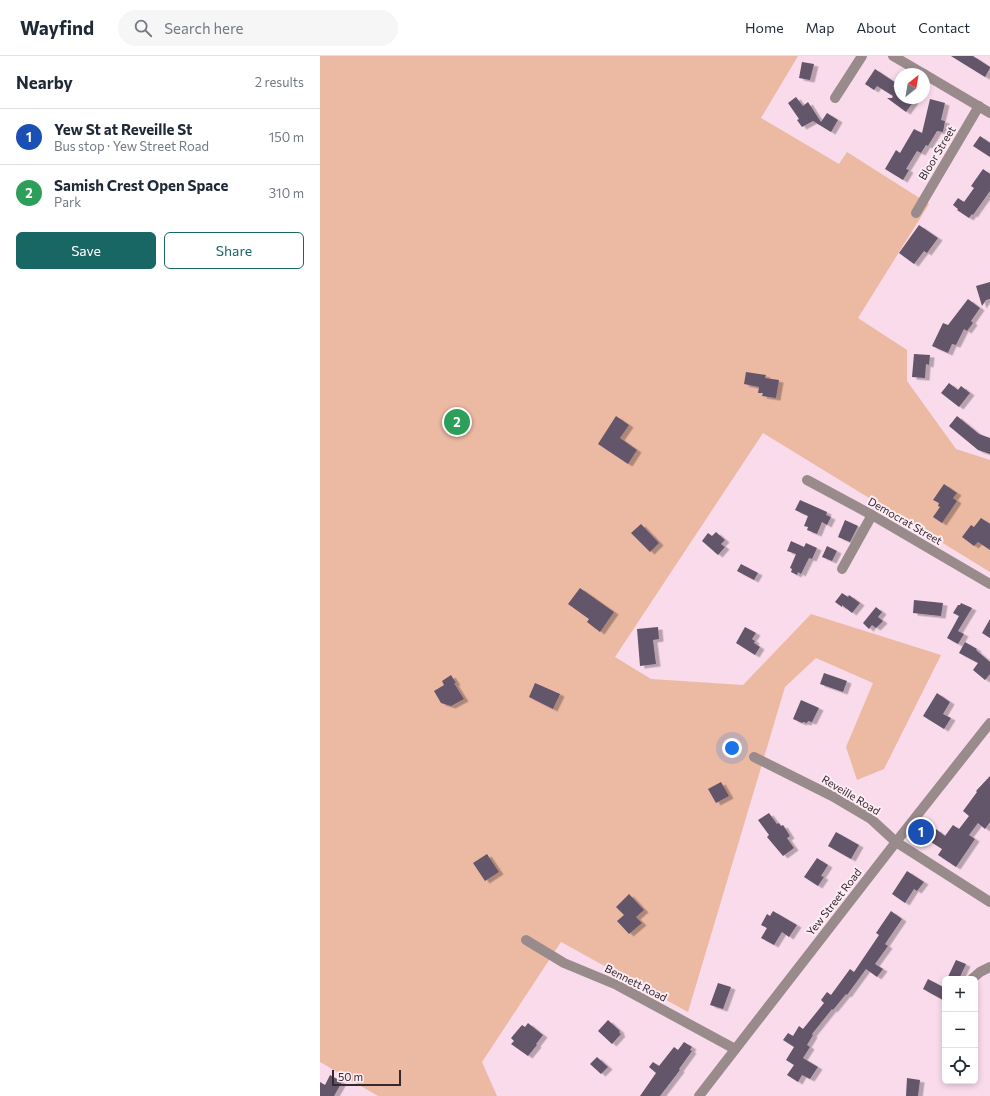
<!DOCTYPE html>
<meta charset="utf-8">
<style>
:root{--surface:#fff;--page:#f6f6f7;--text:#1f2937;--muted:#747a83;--line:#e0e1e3;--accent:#196765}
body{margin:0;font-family:Commissioner,sans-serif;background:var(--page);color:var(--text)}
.controls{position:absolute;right:12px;bottom:12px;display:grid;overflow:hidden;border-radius:6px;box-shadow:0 2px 6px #0003}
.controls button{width:36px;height:36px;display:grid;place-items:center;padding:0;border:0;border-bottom:1px solid var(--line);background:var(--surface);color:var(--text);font:20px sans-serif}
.compass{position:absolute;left:574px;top:12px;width:36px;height:36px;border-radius:50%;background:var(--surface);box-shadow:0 2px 6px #0003;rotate:31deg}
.scale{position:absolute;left:12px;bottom:10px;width:69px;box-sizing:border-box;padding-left:4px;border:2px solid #34292f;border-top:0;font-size:11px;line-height:14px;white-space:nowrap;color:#34292f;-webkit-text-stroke:3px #feecf5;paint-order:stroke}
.you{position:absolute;left:412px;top:692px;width:14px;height:14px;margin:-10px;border:3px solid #fff;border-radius:50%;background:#1a73e8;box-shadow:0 0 0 6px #1a73e833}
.badge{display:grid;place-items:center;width:26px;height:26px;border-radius:50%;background:var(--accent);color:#fff;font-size:13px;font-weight:700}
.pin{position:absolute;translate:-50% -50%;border:2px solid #fff;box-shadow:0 1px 4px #0006}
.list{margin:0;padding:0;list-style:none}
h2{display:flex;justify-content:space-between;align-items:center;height:52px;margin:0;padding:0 16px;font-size:17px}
h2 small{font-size:13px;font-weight:400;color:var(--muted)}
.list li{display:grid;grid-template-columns:26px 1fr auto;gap:12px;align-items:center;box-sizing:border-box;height:56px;padding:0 16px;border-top:1px solid var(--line)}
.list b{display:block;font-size:15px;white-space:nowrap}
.list p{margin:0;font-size:13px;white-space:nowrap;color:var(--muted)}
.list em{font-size:13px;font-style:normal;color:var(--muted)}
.actions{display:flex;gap:8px;padding:12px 16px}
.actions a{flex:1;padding:9px 0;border:1px solid var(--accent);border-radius:6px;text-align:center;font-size:14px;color:var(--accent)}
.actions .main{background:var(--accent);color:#fff}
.icon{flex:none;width:22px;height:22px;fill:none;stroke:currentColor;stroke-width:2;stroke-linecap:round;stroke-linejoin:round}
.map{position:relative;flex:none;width:670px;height:1040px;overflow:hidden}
header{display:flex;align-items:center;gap:24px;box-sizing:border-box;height:56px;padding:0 20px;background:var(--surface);border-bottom:1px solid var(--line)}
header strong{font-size:19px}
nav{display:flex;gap:22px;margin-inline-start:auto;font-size:14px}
.search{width:280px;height:36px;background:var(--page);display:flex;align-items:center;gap:10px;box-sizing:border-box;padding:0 14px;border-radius:22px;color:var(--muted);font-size:15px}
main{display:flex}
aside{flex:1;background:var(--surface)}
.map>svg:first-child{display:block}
</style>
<header>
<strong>Wayfind</strong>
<div class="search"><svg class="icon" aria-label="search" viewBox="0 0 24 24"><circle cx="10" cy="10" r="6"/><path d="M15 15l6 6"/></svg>Search here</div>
<nav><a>Home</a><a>Map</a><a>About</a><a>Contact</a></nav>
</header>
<main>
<aside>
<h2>Nearby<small>2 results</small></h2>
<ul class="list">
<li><span class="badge" style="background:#1a4fb4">1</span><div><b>Yew St at Reveille St</b><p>Bus stop · Yew Street Road</p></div><em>150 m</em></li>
<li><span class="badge" style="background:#2e9e5b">2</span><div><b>Samish Crest Open Space</b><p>Park</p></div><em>310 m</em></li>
</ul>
<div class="actions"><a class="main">Save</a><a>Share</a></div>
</aside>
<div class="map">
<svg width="670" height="1040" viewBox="0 0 670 1040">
<defs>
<filter id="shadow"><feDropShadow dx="4.5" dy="2.5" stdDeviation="0" flood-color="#0004"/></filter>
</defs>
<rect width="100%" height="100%" fill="#f9dbeb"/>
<polygon fill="#ecb9a3" points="0,0 478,0 441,62 519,108 527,96 609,148 538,262 587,294 587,325 636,393 670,404 670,516 443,377 295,601 331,623 423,629 491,558 621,599 564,713 537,724 526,691 553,627 496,602 465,631 368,956 241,886 162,1006 177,1040 58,1040 0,1006"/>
<g fill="#63546a" filter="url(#shadow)">
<polygon points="631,0 653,0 670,11 670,12 665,21"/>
<polygon points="482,6 494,8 490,24 479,22"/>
<polygon points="555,13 576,27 573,30 578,34 580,31 580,42 590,42 594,45 586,56 567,42 572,42 573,40 557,30 554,34 545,28"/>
<polygon points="476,41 483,50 488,46 501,66 507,57 518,64 511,76 493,65 482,71 477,64 479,63 468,47"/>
<polygon points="610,43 625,47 621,64 625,65 623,76 617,75 608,90 606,89 601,97 597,95 586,113 589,114 583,124 565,113 576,94 580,97 594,73 602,77"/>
<polygon points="660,80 670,87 670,101 653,90"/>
<polygon points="663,113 670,118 670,135 653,159 652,158 649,162 637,154 638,153 633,149 638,142 644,146 654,132 651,130"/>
<polygon points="599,169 618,182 607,197 604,195 594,208 579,197"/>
<polygon points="670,226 670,243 666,244 662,250 656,230"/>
<polygon points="648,243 660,252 651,265 653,267 647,275 644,273 636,289 632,288 628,297 612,290 623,267 628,269"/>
<polygon points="594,298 610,299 609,309 606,308 605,322 592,321"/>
<polygon points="426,316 446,319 445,322 459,324 456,342 442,340 443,337 438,337 439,331 424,328"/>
<polygon points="629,327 638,334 641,330 650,337 639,351 621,337"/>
<polygon points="296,360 309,369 300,382 317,394 308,408 278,388"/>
<polygon points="637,360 659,378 670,382 670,398 658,394 629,370"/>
<polygon points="624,428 637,437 633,442 637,445 622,467 613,461 620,451 618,450 619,447 613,444"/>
<polygon points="480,444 507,456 506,459 511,461 507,469 502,466 497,478 487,474 488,471 484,470 488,460 475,454"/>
<polygon points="661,462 670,468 670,494 658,486 654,490 642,481 651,469 654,471"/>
<polygon points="525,464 538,470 530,486 518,481"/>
<polygon points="321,468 339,487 330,496 311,477"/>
<polygon points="396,476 405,484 401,488 405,491 398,499 382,485 388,477 392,480"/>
<polygon points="471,485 484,491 486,487 497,492 492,503 489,502 481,518 478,516 477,519 471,516 472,513 470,512 476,498 467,495"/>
<polygon points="507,490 517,495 512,505 502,501"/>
<polygon points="421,508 438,517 434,524 417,515"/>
<polygon points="260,532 294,556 280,576 267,566 269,563 248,548"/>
<polygon points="522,537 528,541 529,539 540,547 532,557 522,549 522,551 515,546"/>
<polygon points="594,544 623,547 621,560 593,557"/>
<polygon points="641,547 652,552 638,575 644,578 638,588 627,582 639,560 633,557 638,549 640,549"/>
<polygon points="556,551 562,556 558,561 563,565 556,572 552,569 549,573 543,567"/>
<polygon points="670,563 670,582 662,577"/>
<polygon points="338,571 339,583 333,584 336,608 320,610 317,573"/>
<polygon points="425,571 436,577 432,583 435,585 434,587 440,591 435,599 416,587"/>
<polygon points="645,586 657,593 656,594 670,606 670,618 665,624 653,614 658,607 639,597"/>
<polygon points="504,617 527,625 523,636 500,628"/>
<polygon points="131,619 136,627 134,627 144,643 131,650 121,647 114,635 124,629 122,625"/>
<polygon points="215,627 240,638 233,653 209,641"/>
<polygon points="617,637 630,646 623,658 631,662 624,673 603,660"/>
<polygon points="481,644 499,652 492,666 488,665 487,667 483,666 482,667 473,663"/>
<polygon points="670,720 670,766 665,773 658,767 649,779 655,783 636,811 618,799 622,793 608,784 616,773 625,780 633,769 639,773 649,760 643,755 657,736 656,735"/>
<polygon points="401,726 409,740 396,747 388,733"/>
<polygon points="449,757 457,768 459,767 461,770 463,769 470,780 467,782 474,792 463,800 447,781 449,779 438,764"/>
<polygon points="516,776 539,789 531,803 508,790"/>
<polygon points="167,798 179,816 165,825 153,807"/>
<polygon points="497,802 508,809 501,820 504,821 498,830 484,821"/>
<polygon points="587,815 604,826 597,835 594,833 585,847 572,838"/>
<polygon points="309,838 324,854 316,861 322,867 309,878 297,865 304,859 296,851"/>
<polygon points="453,855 477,869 469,881 462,876 454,889 441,882 447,872 441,869 447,858 450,860"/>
<polygon points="571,855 582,863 565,888 568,890 555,908 563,913 557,921 546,913 527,939 526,938 513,954 512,953 492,978 493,979 487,989 490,991 483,1002 498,1011 490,1023 482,1019 478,1026 467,1019 474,1009 466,1004 474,991 463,984 468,977 473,980 479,970 483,973 504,947 501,944 507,936 511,939 530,913 534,916 559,879 556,877"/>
<polygon points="636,904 646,908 639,923 627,923"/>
<polygon points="608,923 625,932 625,940 623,944 603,933"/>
<polygon points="398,927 411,931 403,953 390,949"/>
<polygon points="288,964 300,975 299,976 301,978 292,988 278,975"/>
<polygon points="208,967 223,979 216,988 217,989 208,1000 191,988 194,985 191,982 202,969 205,971"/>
<polygon points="364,986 372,991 370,994 372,995 359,1013 360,1014 340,1040 320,1040 336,1017 329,1011 333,1006 339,1010 354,991 358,994"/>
<polygon points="277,1001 288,1011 281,1018 270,1008"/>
<polygon points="10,1019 22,1026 14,1040 0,1040 0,1026 5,1029"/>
<polygon points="587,1022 600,1024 598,1040 586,1040"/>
</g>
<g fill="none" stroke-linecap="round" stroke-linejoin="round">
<g stroke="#998b8b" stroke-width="10">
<polyline points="573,0 604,18"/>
<polyline points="604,18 670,57"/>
<polyline points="515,42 542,0"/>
<polyline points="596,157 659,50"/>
<polyline points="487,424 552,459 670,528"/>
<polyline points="522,513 552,459"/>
<polyline points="434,701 512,740 551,763 576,786 670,846"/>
<polyline points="206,884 244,907 297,929 415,993"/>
<polyline points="652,923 660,916 670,911"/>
<polyline points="379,1040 576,786 670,667"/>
</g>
</g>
<g text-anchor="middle" stroke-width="4" stroke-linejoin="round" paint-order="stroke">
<g font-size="11" fill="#34292f" stroke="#feecf5">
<text transform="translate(617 97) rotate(-59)" y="4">Bloor Street</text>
<text transform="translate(585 465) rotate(30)" y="4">Democrat Street</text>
<text transform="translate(531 739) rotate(31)" y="4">Reveille Road</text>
<text transform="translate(514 846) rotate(-52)" y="4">Yew Street Road</text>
<text transform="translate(316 927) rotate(27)" y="4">Bennett Road</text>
</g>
</g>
</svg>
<div class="controls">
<button>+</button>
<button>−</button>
<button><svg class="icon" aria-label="locate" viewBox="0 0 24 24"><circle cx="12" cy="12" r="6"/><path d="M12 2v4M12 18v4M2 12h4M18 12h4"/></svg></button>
</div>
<svg class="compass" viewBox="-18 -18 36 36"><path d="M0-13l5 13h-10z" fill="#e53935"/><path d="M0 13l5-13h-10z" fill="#747a83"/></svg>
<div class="scale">50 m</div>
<div class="you"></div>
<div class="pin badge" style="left:601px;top:776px;background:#1a4fb4">1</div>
<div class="pin badge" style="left:137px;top:366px;background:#2e9e5b">2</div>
</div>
</main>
